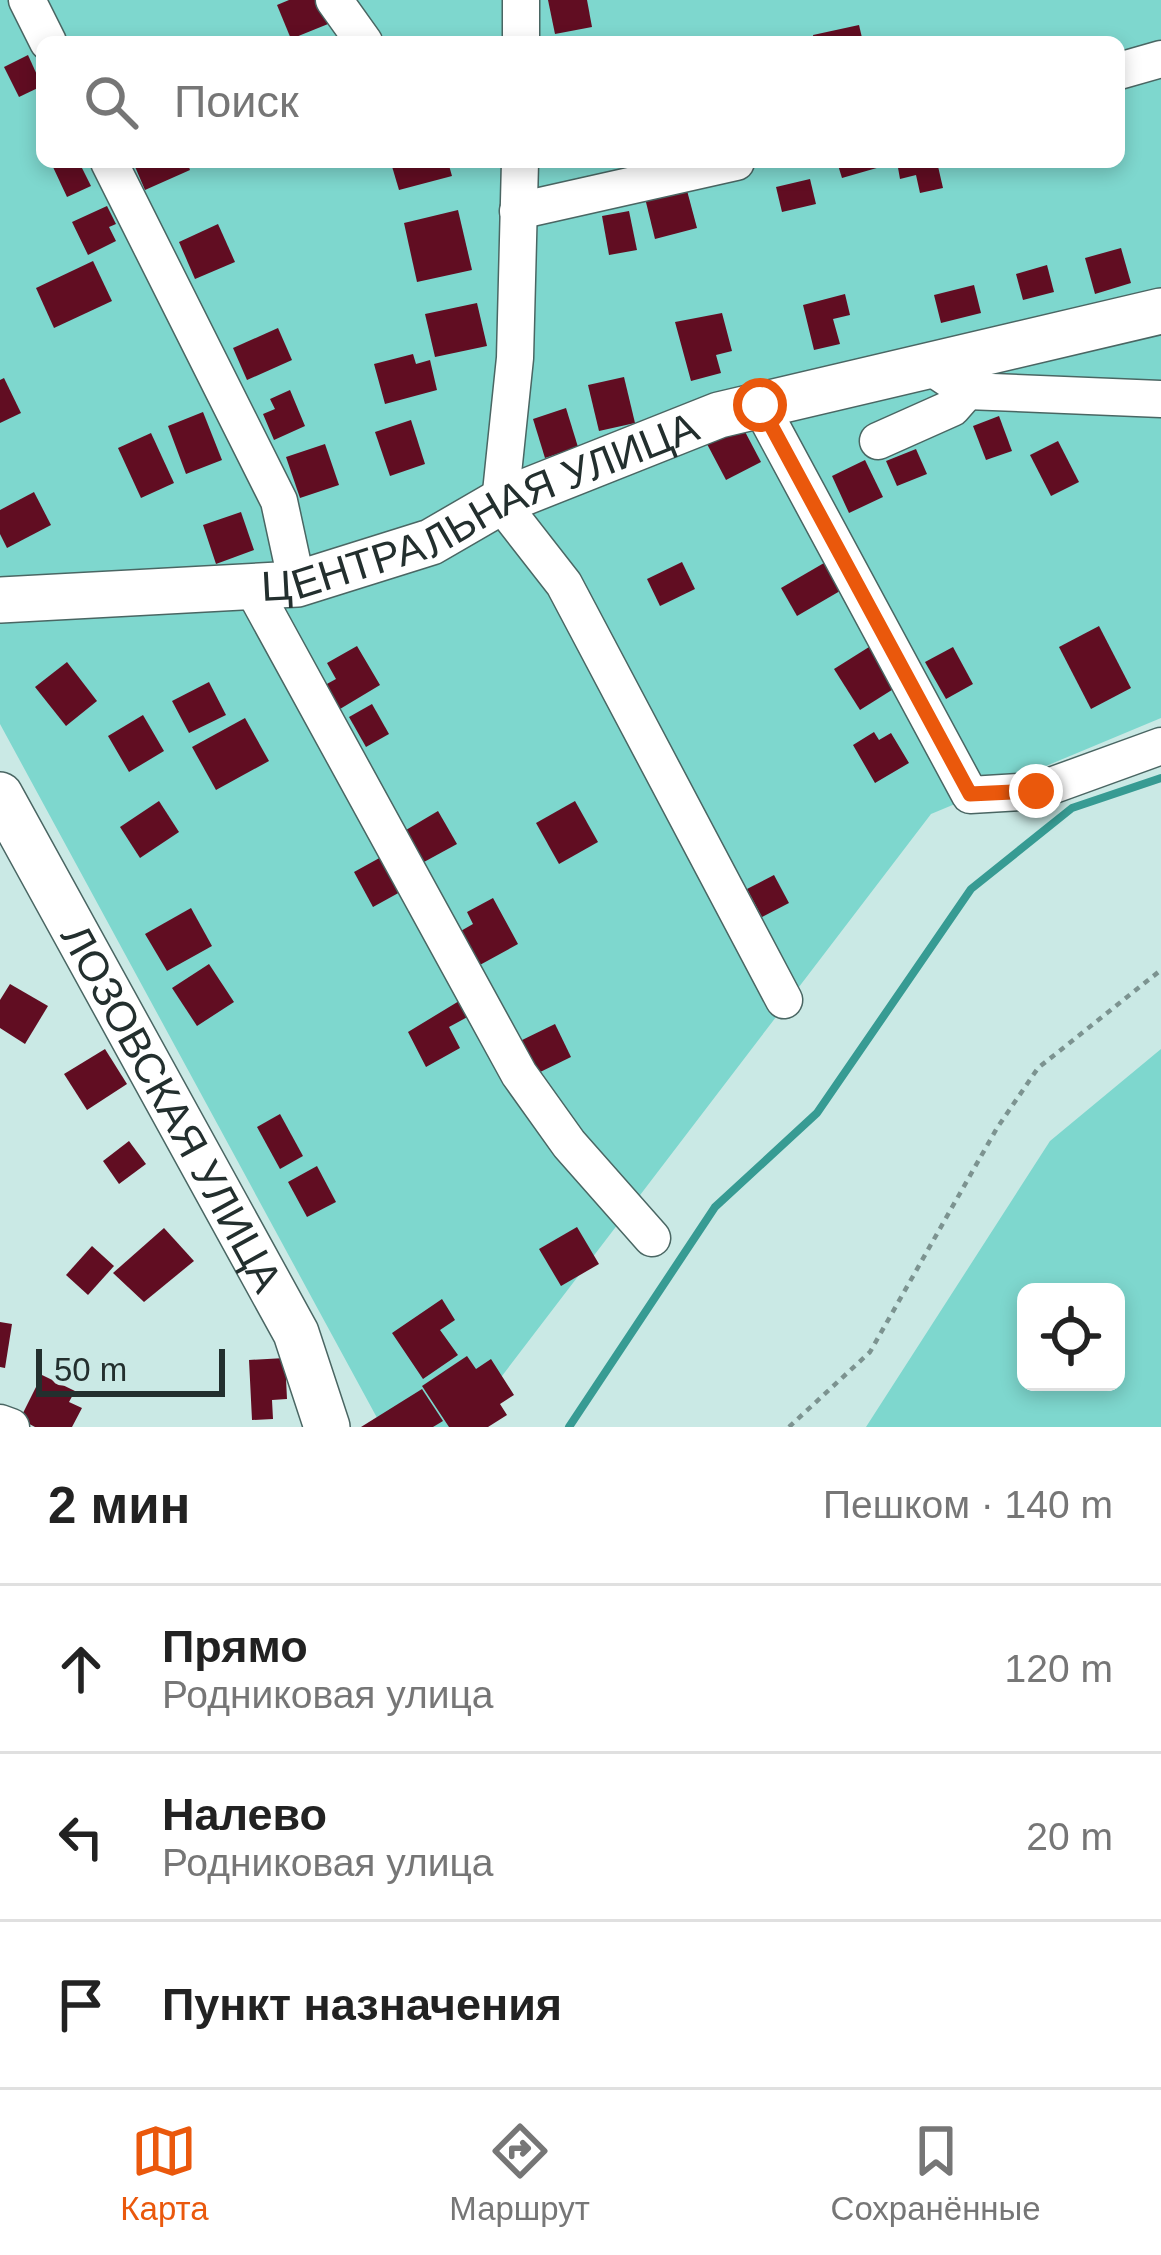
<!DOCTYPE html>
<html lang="ru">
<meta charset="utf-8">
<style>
:root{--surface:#fff;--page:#f2f2f2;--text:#222;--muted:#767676;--line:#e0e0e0;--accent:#ea580c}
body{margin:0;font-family:Helvetica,sans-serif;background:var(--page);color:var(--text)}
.controls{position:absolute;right:36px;bottom:36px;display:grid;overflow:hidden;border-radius:18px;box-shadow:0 6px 18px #0003}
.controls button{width:108px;height:108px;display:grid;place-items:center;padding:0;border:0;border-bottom:3px solid var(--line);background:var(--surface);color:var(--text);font:60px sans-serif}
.scale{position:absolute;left:36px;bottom:30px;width:189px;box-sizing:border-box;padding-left:12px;border:6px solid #232f2e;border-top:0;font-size:33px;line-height:42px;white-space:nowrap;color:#232f2e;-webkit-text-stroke:9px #cae9e5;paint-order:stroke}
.stop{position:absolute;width:36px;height:36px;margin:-27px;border:9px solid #ea580c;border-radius:50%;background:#fff}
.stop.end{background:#ea580c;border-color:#fff;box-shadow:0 3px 12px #0008}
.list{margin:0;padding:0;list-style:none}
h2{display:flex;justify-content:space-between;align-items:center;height:156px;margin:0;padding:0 48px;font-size:51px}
h2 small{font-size:39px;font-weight:400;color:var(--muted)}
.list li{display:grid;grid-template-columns:78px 1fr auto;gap:36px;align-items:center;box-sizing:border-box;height:168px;padding:0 48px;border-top:3px solid var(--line)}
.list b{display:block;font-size:45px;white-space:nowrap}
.list p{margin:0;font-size:39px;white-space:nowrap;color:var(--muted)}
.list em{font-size:39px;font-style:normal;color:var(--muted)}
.icon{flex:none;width:66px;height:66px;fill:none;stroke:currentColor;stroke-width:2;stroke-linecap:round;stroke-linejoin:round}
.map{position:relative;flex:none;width:1161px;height:1427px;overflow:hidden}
.search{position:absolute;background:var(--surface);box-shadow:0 6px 18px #0003;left:36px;right:36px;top:36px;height:132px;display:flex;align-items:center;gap:30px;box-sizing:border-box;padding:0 42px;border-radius:18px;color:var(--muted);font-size:45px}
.sheet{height:660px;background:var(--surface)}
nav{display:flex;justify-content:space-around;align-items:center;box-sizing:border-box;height:168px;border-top:3px solid var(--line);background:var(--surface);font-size:33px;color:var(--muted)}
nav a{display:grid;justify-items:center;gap:6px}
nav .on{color:var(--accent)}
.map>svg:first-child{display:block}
</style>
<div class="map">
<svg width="1161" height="1427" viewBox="0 0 1161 1427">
<rect width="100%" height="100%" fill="#cae9e5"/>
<g fill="#7ed7ce" fill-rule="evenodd">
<path d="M 0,0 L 1161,0 L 1161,718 L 931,814 L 463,1427 L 382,1427 L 0,724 ZM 42,42 L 1119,42 L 1119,162 L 42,162 Z"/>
<path d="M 1161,1049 L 1161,1427 L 866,1427 L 1050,1141 ZM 1026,1292 L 1116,1292 L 1116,1382 L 1026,1382 Z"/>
</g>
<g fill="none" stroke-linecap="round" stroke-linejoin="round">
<polyline stroke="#379b93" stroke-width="8" points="569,1427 715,1207 817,1113 971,889 1072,808 1161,778"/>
</g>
<g fill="#610d22">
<polygon points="289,0 325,0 333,22 291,39 277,5"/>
<polygon points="548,0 587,0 592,27 555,34"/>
<polygon points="859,25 863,42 814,42 813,35"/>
<polygon points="28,55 42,86 19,97 4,67"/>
<polygon points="63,162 79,162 91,186 67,197 53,167"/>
<polygon points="133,162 187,162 190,170 145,190"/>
<polygon points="448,162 452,176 399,190 391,163"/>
<polygon points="837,162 893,162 894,163 842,178"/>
<polygon points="897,162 937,162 943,188 920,193 916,175 900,179"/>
<polygon points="810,179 816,204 782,212 776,187"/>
<polygon points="685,183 697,228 655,239 644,194"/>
<polygon points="107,206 116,224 109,227 116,241 88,255 72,222"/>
<polygon points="458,210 472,270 417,282 404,223"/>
<polygon points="629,211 637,250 609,255 602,216"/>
<polygon points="218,224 235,262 195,279 179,242"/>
<polygon points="1121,248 1131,283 1095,294 1085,258"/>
<polygon points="93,261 112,301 54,328 36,288"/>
<polygon points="1047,265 1054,292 1023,300 1016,274"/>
<polygon points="974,285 981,313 941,323 934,295"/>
<polygon points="845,294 850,315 833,319 840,344 814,350 803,305"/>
<polygon points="477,303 487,346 435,357 425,314"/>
<polygon points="722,313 732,351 716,355 721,373 691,381 675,322"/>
<polygon points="278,328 292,360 247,380 233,348"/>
<polygon points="413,354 416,364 430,360 437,390 385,404 374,364"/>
<polygon points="624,377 635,423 599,431 588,385"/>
<polygon points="4,378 21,413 0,423 0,380"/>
<polygon points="290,390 305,426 274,440 263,414 275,409 270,399"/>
<polygon points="566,408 578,447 545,458 533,419"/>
<polygon points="203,412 222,460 186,474 168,426"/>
<polygon points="999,416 1012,451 986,460 973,426"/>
<polygon points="411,420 425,464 390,476 375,432"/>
<polygon points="742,426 761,462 726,480 707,444"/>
<polygon points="151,433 174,483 141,498 118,448"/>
<polygon points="1058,441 1079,482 1051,496 1030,455"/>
<polygon points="325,444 339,485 300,498 286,457"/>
<polygon points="916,449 927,474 897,486 886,461"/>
<polygon points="865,460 883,497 849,513 832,476"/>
<polygon points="34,492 51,525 7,548 0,534 0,510"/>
<polygon points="241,512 254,550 216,564 203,525"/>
<polygon points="682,562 695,589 660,606 647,579"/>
<polygon points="824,563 840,591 797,616 781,588"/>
<polygon points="1099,626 1131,688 1091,709 1059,647"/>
<polygon points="357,646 380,685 340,709 325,685 336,679 327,663"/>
<polygon points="869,647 895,688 860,710 834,669"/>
<polygon points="953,647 973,684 946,699 925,662"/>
<polygon points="67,662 97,701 66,726 35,687"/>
<polygon points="209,682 226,715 189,733 172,701"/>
<polygon points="372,704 389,734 366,747 349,717"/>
<polygon points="143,715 164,751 129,772 108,736"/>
<polygon points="245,718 269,761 216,790 192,747"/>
<polygon points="874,732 879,740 891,733 909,763 875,783 853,745"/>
<polygon points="159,801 179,832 140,858 120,827"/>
<polygon points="575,801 598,842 559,864 536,823"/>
<polygon points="438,811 457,844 424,862 406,830"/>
<polygon points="383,856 402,891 373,907 354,872"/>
<polygon points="774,875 789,903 762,917 747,889"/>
<polygon points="493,898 518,944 478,966 459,932 473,924 467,912"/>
<polygon points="191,908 212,946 167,971 145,934"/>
<polygon points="209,964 234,1002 197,1026 172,988"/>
<polygon points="10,984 48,1006 25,1044 0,1028 0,1000"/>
<polygon points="464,998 473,1014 449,1027 460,1048 426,1067 408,1032"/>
<polygon points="555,1024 571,1057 534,1075 518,1042"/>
<polygon points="105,1049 127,1084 87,1110 64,1074"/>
<polygon points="280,1114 303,1156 280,1169 257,1127"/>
<polygon points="129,1141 146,1164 119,1184 103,1161"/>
<polygon points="317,1166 336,1202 307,1217 288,1182"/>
<polygon points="577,1227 599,1264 561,1286 539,1249"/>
<polygon points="164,1228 194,1261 144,1302 113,1273"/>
<polygon points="92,1246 114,1266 88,1295 66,1275"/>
<polygon points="442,1299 455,1320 440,1330 458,1355 423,1379 392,1333"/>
<polygon points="0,1322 12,1324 5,1368 0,1367"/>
<polygon points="467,1356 476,1369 491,1359 514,1395 500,1404 507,1415 488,1427 449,1427 422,1386"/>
<polygon points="285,1358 287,1399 272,1400 273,1419 252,1420 249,1360"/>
<polygon points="42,1375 75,1391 69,1402 82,1408 72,1427 35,1427 20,1419"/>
<polygon points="422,1389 443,1421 433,1427 361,1427"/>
</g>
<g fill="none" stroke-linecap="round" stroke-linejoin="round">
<defs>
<g id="minor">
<polyline points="27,0 48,42"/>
<polyline points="334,0 364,42"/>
<polyline points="521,42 521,0"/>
<polyline points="1119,71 1161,59"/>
<polyline points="109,162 279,501 297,584"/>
<polyline points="520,162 515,358 500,502 564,584 784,1000"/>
<polyline points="518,211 736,162"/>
<polyline points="928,365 967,391 1161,399"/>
<polyline points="760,405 970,795 1037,791 1161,746"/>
<polyline points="878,441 952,408 967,391"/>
<polyline points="252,587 519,1074 569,1144 652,1238"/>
<polyline points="0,1423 11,1427"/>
</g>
<g id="major">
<path id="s1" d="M 0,600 L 297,584 L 431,542 L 500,502 L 719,415 L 1161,311"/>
<path id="s2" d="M 0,795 L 296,1333 L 327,1427"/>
</g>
</defs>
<use href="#minor" stroke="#4a6663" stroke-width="39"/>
<use href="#major" stroke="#4a6663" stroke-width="48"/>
<polyline stroke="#7c9390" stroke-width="4.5" stroke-dasharray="6 6" stroke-linecap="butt" points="789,1427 870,1352 997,1128 1038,1068 1161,970"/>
<use href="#minor" stroke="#fff" stroke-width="36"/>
<use href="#major" stroke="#fff" stroke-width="45"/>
</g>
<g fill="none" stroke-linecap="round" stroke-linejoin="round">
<polyline stroke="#ea580c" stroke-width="15" points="760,405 970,794 1036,791"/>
</g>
<g text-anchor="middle" stroke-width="12" stroke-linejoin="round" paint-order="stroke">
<g font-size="42" fill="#232f2e" stroke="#cae9e5">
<text dy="15" stroke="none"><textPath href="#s1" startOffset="495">ЦЕНТРАЛЬНАЯ УЛИЦА</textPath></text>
<text dy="15" stroke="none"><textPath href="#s2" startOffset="357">ЛОЗОВСКАЯ УЛИЦА</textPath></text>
</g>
</g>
</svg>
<div class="controls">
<button><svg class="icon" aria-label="locate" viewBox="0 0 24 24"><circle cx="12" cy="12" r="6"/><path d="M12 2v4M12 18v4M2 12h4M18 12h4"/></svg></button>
</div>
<div class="scale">50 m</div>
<div class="stop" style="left:760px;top:405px"></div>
<div class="stop end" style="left:1036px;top:791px"></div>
<div class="search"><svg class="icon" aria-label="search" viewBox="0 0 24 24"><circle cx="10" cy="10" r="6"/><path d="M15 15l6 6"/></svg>Поиск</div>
</div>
<section class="sheet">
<h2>2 мин<small>Пешком · 140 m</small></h2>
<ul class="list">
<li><svg class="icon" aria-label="ahead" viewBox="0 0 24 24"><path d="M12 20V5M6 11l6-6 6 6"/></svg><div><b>Прямо</b><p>Родниковая улица</p></div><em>120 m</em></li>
<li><svg class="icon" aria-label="left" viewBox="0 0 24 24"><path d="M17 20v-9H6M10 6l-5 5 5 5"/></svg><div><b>Налево</b><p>Родниковая улица</p></div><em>20 m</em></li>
<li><svg class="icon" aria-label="arrive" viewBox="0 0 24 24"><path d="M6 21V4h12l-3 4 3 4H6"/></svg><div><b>Пункт назначения</b></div></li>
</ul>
</section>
<nav>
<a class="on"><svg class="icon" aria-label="map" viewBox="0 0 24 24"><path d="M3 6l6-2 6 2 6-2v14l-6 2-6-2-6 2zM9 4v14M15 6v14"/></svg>Карта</a>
<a><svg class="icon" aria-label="directions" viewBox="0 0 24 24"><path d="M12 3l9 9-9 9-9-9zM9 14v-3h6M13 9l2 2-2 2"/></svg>Маршрут</a>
<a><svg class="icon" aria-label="saved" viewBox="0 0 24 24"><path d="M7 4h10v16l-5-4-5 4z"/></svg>Сохранённые</a>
</nav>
